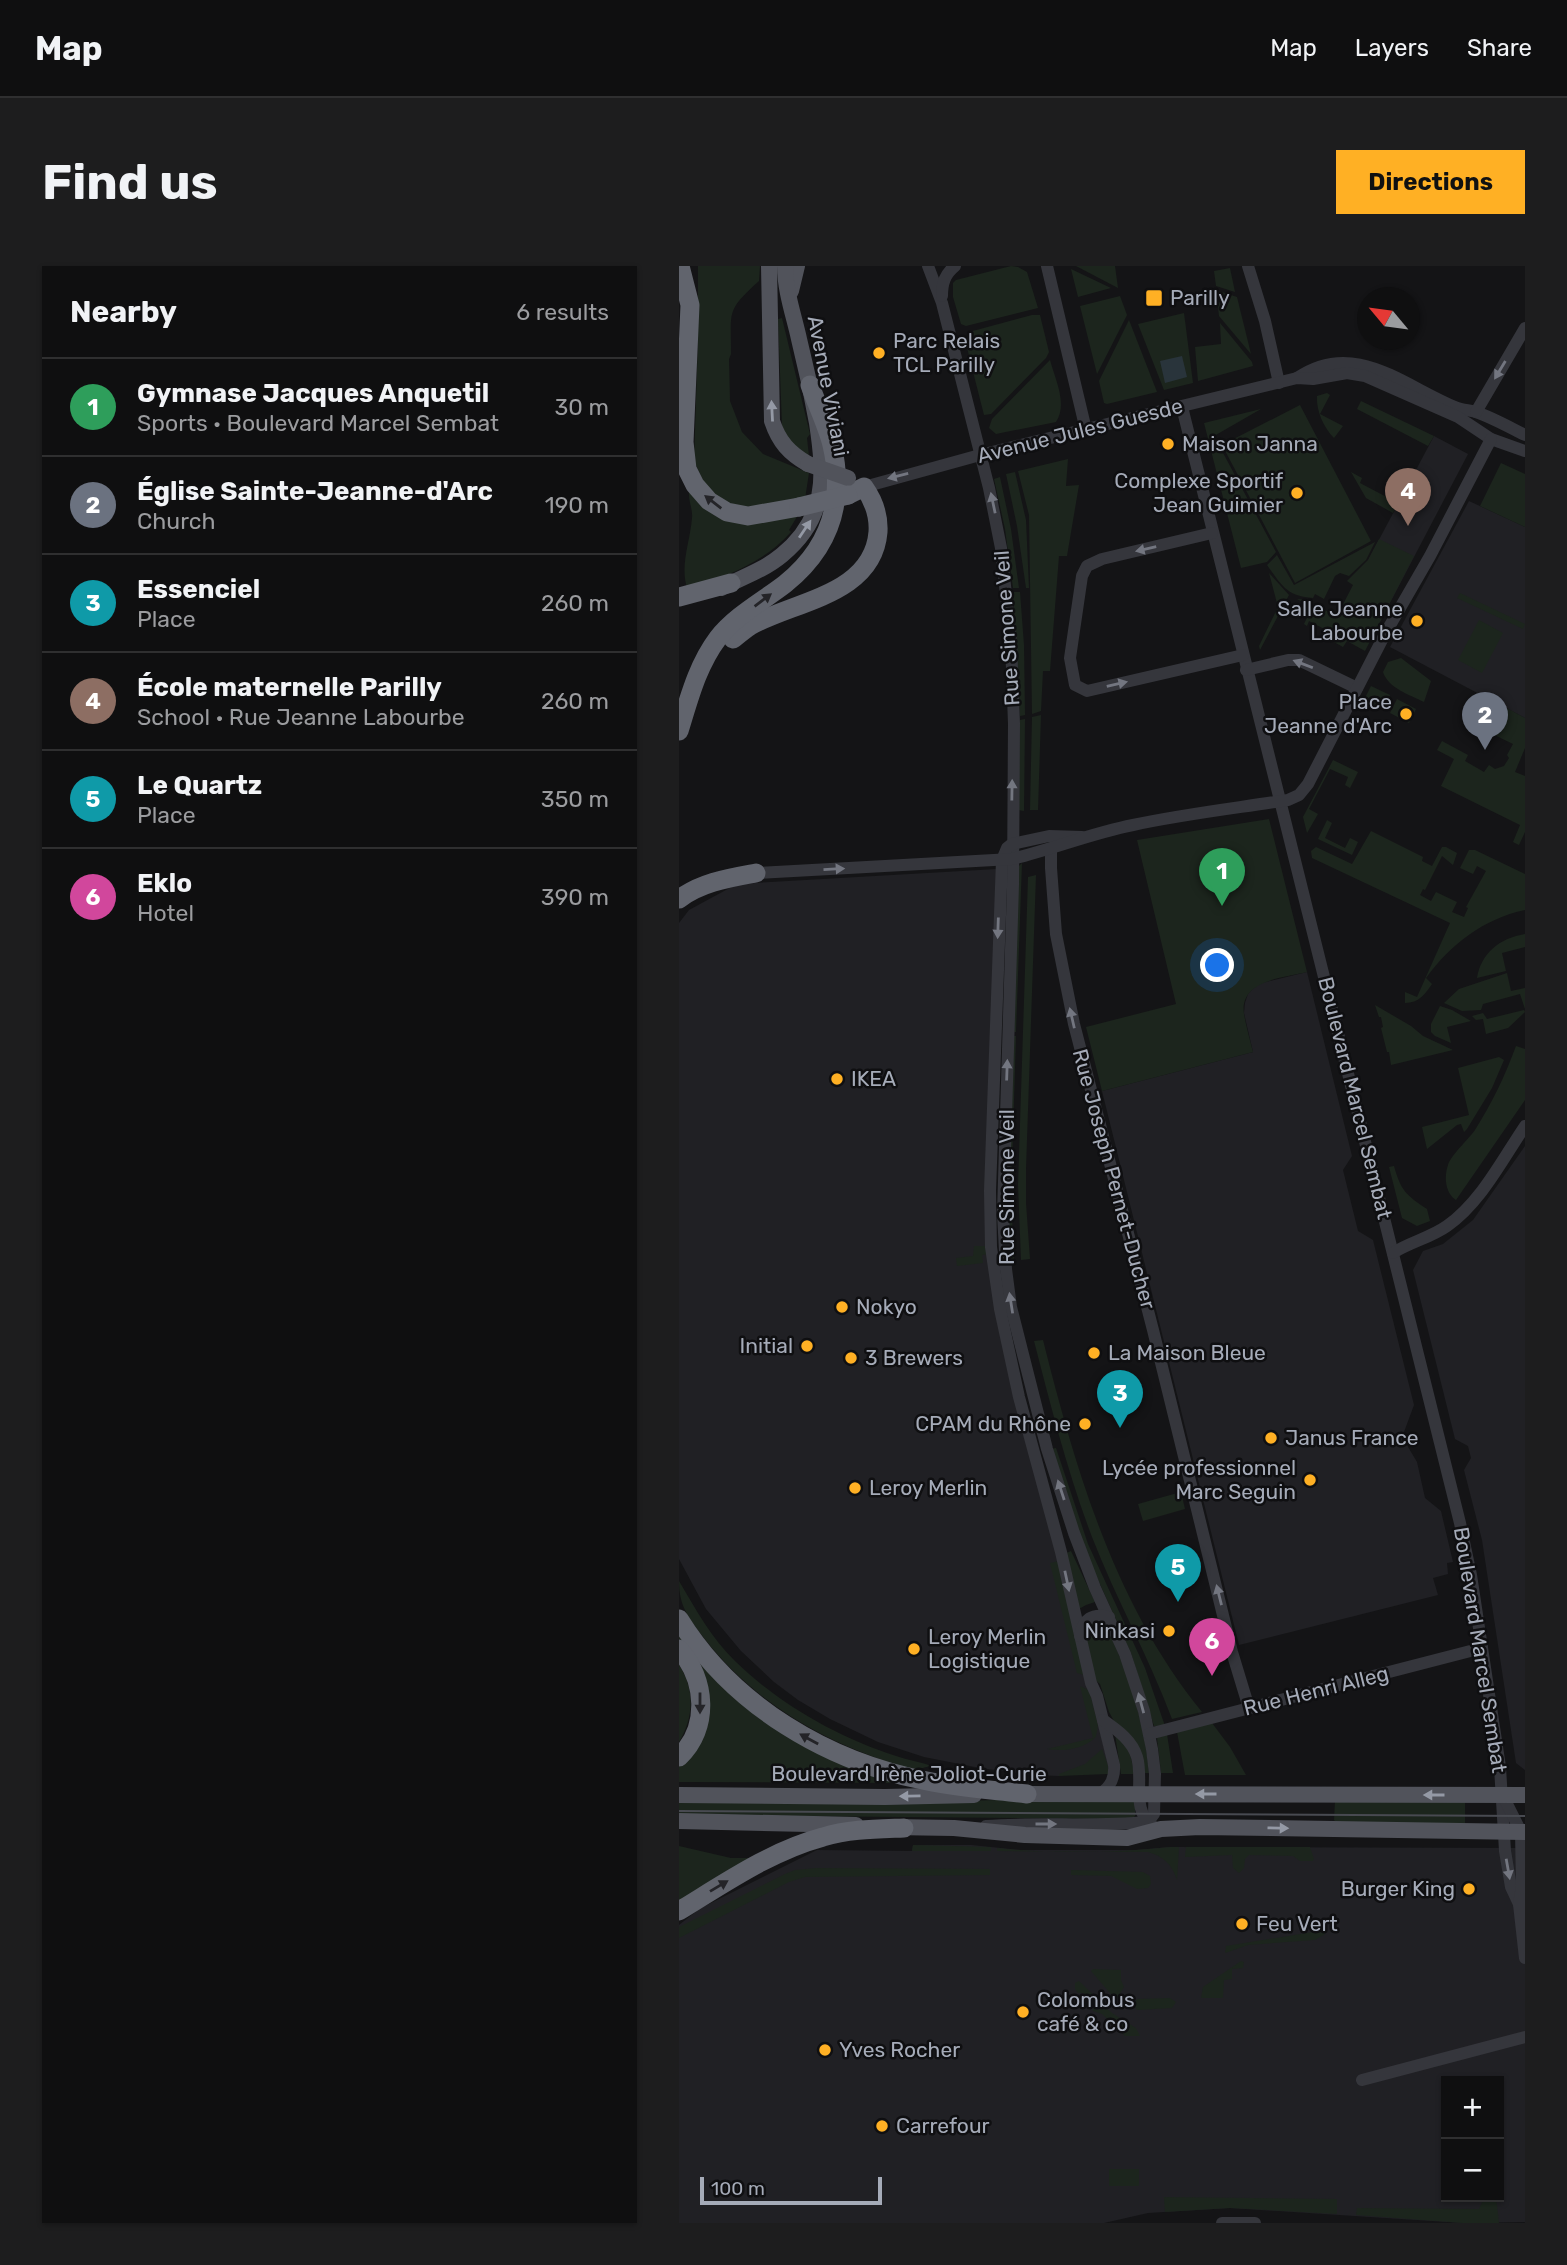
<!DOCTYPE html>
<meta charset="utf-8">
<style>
:root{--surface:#0f0f10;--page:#1d1d1e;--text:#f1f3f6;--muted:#9b9c9f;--line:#2f2f30;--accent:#ffb024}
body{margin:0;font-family:Rubik,sans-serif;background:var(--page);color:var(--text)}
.controls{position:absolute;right:21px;bottom:21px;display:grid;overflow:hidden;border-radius:0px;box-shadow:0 2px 5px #0004}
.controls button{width:63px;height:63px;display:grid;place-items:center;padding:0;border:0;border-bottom:2px solid var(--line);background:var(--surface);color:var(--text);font:35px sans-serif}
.compass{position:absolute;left:678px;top:21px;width:63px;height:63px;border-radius:50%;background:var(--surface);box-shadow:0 2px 5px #0004;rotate:299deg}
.scale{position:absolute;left:21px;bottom:18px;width:182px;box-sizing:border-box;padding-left:7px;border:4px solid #a5abb8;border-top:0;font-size:19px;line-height:24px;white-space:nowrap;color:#a5abb8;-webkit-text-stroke:5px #0f0f11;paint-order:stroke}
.you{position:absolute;left:539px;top:700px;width:24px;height:24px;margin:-18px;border:5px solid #fff;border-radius:50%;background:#1a73e8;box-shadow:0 0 0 10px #1a73e833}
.badge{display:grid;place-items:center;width:46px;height:46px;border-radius:50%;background:var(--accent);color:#fff;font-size:23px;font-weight:700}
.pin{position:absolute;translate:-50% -58px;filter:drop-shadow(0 2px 4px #0008)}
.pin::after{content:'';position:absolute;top:37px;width:24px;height:21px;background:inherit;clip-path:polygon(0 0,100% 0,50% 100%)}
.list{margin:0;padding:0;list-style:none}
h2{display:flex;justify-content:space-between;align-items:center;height:91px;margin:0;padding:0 28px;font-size:30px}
h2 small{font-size:23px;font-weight:400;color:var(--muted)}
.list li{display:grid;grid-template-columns:46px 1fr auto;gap:21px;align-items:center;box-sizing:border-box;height:98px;padding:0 28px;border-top:2px solid var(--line)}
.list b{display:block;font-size:26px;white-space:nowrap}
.list p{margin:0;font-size:23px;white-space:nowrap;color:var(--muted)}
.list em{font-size:23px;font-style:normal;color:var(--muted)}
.map{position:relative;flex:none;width:846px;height:1957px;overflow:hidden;border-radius:0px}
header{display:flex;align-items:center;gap:42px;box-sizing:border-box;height:98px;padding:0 35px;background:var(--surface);border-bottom:2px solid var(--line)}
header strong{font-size:33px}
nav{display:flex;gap:38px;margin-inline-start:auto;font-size:24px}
.intro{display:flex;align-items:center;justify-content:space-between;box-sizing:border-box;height:168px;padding:0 42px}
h1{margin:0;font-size:49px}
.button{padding:18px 32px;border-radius:0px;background:var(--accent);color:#111;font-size:24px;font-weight:700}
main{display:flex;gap:42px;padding:0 42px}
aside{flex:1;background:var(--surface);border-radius:0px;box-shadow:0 2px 5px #0004}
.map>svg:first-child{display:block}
</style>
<header>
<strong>Map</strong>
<nav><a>Map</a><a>Layers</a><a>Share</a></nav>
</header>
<div class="intro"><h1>Find us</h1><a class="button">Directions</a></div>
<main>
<aside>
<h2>Nearby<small>6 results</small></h2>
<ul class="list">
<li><span class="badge" style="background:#2e9e5b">1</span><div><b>Gymnase Jacques Anquetil</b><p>Sports · Boulevard Marcel Sembat</p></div><em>30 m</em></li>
<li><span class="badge" style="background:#6b7280">2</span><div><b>Église Sainte-Jeanne-d'Arc</b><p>Church</p></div><em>190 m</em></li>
<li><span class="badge" style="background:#0f9aa8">3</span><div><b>Essenciel</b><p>Place</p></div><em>260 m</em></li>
<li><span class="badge" style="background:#8d6e63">4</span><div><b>École maternelle Parilly</b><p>School · Rue Jeanne Labourbe</p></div><em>260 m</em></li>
<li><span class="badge" style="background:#0f9aa8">5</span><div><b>Le Quartz</b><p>Place</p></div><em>350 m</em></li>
<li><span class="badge" style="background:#d1479c">6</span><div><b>Eklo</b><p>Hotel</p></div><em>390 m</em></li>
</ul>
</aside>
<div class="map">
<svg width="846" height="1957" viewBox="0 0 846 1957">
<rect width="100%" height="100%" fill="#141416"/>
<g fill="#202024" fill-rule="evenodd">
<polygon points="755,170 789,188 693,371 658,353"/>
<polygon points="790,235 846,261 846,452 711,381"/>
<polygon points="318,603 307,965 429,1499 380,1510 355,1509 301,1502 245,1491 199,1476 151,1453 119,1434 95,1416 62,1385 27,1343 0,1293 0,657 10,644 58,618"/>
<polygon points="628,706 673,890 664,904 679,965 694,974 735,1139 725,1166 729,1181 738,1196 746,1232 762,1245 774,1296 768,1297 769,1308 754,1312 759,1329 560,1379 423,825 574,786 565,747 566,737 569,728 578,718"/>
<polygon points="846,880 846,1504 837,1497 803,1274 785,1204 792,1192 789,1180 776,1173 734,1004 744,985 764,978 794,954"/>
<path d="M 234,1579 L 292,1579 L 342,1584 L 457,1584 L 491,1581 L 846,1582 L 846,1956 L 784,1957 L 551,1942 L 469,1947 L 425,1957 L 0,1957 L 0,1659 L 20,1643 L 138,1584 L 233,1585 ZM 767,1815 L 820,1815 L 820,1931 L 767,1931 Z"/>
</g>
<g fill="#1c251d">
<path d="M 19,0 L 81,0 L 80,15 C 47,45 52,44 52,88 L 50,93 L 51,135 L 63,166 L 84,188 L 130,207 L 126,233 L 66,241 L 46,236 L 28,223 L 15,195 L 19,74 Z"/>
<polygon points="332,0 339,1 348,6 359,42 287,60 282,58 274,31 274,17 277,14"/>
<polygon points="397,0 436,0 439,22"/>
<polygon points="551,2 556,26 537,20 535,5"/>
<polygon points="392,3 432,22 399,31"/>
<polygon points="537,24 558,31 572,88 540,50"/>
<polygon points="441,30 448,49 418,108 401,40"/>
<polygon points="505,47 514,117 485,124 459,58"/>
<polygon points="353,49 361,49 370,86 367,92 312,148 305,149 286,74 290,66"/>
<polygon points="103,52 131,168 128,172 130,190 113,181 103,160 99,53"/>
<polygon points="450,54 478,126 428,138 425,137 420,115"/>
<polygon points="541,57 573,96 574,100 519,115 516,81 542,78"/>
<path d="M 371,94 C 376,113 389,138 377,156 L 317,168 L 310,162 L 313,153 Z"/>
<path d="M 648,127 L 651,129 L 641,148 L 664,160 L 655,172 C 645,162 637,145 638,130 Z"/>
<polygon points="682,135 755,170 749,180 678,143"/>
<polygon points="621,139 692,275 616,317 543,179"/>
<polygon points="582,143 535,170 597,286 588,296 562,302 525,157"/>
<polygon points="389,193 387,220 400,219 388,290 380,290 371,405 364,405 362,445 353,448 350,249 339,205"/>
<polygon points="822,197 846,208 846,261 801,240"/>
<polygon points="336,206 347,254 350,322 347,322 338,260 327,208"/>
<polygon points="672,206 683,212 681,217 719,237 714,247 687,232"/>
<polygon points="321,211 332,263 340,322 334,322 326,263 315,213"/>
<path d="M 10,225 L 15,232 L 119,249 L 110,264 L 112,266 C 85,297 46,310 9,325 C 0,301 11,277 13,252 C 14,243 9,235 10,225 Z"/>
<polygon points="700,273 735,290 686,385 668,375 664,381 644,370 647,364 630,355 628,360 625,358 633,341 618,333 633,334 632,337 658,350 674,319 668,315 689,294"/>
<path d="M 696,276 L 687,294 L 670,310 L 661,307 L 656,310 L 645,333 L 636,328 L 634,332 C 608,330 603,320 588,299 L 598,289 L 615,319 Z"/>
<polygon points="590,307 610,329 581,384 580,380 599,341"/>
<polygon points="334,326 341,326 345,379 346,449 341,450"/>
<polygon points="781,327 846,358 844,363 778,332"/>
<polygon points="800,354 824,367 803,407 779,394"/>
<path d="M 722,392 L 752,415 L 745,436 C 731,429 709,422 704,406 L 709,396 Z"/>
<polygon points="692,420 711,429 704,444 685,434"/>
<polygon points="718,433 737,443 730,457 711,447"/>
<polygon points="804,435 813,439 811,443 817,447 822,439 846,452 846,482 836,506 846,510 846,566 840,579 834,576 841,559 762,520 775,493 758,484 763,475 789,489 786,495 805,506 810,499 816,503 825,500 830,492 828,489 834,478 803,463 796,449"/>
<polygon points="362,449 359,544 351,544 353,451"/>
<polygon points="346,453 345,545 339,544 341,454"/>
<polygon points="654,494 679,506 671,522 666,519 669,511 651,503 630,543 639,548 628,567 624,551"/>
<path d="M 590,553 L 628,706 C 604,712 560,714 565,748 C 567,760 571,774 574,786 L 423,825 L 407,761 L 497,738 L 458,574 Z"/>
<polygon points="648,554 653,557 646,572 666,582 671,572 679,576 673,589 639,573"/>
<path d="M 692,565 L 744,591 L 743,595 L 753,600 L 763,581 L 767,581 L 778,587 L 774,599 L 763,590 L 746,624 L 744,623 L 741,629 L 752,635 L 757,626 L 778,636 L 773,646 L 785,651 L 789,642 L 787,641 L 807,605 L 798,600 L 794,608 L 781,602 L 790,584 L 796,584 L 846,608 L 846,644 C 804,653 772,678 747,712 L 753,718 C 746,728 740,737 726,737 L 726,726 L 738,731 L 771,657 L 633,592 L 632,585 L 637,581 L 673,598 Z"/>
<polygon points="343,597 337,766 332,766 340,600"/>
<polygon points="357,609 347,903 347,937 351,993 342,994 339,919 349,611"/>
<path d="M 846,668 L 846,681 L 823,687 L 827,705 L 798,712 C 802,687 821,672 846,668 Z"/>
<polygon points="828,707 832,725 846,722 846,743 841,728 804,738 802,744 783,745 765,737 780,723"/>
<polygon points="696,739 732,760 744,770 774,784 712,799 710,786 708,786 702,762 704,761 702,751 700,751"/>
<polygon points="761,740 773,744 792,755 768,761 772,777 756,770 752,766 752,758"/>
<polygon points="845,744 846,746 829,762 807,768 804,753 797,754 793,750 804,747 808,753"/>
<polygon points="332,770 337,770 332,930 335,994 330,995 328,965"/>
<path d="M 837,780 L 846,783 L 846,834 L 777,934 C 766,927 765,910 769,899 C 772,889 789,874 796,864 C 813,837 826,810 837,780 Z"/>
<polygon points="820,791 825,794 813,822 788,863 785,866 782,858 778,859 748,883 743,861 790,849 779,802"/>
<path d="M 715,900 C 722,925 727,929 748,943 L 751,955 L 738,960 L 723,952 L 710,901 Z"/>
<polygon points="295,980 309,980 310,988 303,989 304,997 278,1000 277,992 294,990"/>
<path d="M 364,1074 C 397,1205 436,1339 523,1446 L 493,1453 C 470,1391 437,1333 413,1271 C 389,1208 372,1141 355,1075 Z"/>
<polygon points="377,1182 409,1278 466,1402 486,1460 475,1460 452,1387 402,1276 372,1183"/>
<polygon points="502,1226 506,1243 464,1255 459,1238"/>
<polygon points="392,1285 416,1336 407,1339 398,1344 385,1288"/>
<polygon points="380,1295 405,1409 398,1407 371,1297"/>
<path d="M 0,1315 C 16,1342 33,1373 56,1395 C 100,1438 158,1471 217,1490 C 229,1494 241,1496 253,1500 C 247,1500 239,1505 233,1504 C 223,1502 212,1497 203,1494 C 132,1469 71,1431 25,1372 C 10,1352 0,1341 0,1315 Z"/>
<path d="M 411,1355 L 425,1356 C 448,1403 466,1455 470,1507 L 464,1507 L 430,1446 L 421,1418 L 415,1413 L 407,1370 Z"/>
<polygon points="0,1362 45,1417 227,1517 0,1516 0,1501 19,1479 12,1385 0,1373"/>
<path d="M 0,1399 C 16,1423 15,1451 0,1476 Z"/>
<path d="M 401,1420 L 410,1424 L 419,1459 L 417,1471 C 404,1483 386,1486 368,1483 L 414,1472 Z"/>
<polygon points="533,1457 551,1481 567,1509 506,1509 498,1466"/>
<path d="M 436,1468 C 449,1476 453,1493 455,1508 L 442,1508 Z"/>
<polygon points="488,1468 494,1507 482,1507 478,1472"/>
<polygon points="423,1483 429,1499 429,1508 380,1510 380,1508 406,1498"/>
<polygon points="345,1533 456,1536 456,1550 453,1553 0,1549 0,1535 256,1536"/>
<polygon points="656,1535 786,1535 786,1557 658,1557 655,1554"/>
<polygon points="234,1579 312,1581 312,1585 233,1585"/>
<polygon points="0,1580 52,1592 79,1592 0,1639"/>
<path d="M 491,1581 L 500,1581 L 498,1614 C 493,1598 484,1590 469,1586 L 318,1585 L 318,1582 C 375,1588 434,1587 491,1581 Z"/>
<polygon points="507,1581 631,1581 635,1593 634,1595 621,1595 614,1590 570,1589 566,1593 565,1602 560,1607 554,1602 553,1589 506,1591"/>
<polygon points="137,1602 311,1603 311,1609 126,1611 110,1616 0,1672 0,1661 106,1608 116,1604"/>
<polygon points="392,1604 464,1606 471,1610 472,1618 469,1622 458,1623 432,1610 392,1609"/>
<polygon points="646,1664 646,1668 636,1674 569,1679 546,1687 547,1680"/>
<polygon points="562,1695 565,1696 564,1702 553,1703 553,1713 545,1714 544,1732 522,1732 524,1721"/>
<polygon points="414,1703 442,1704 442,1714 445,1721 437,1734 412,1705"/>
<polygon points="400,1715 433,1747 457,1762 461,1770 446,1770 423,1748 414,1745 414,1736 405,1736 405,1727 399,1727 396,1723 396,1717"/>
<polygon points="491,1732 497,1736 493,1742 458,1744 454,1739 458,1733"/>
<rect x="430" y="1903" width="30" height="17"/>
<polygon points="485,1931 658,1933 658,1948 551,1942 486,1946"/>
<polygon points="817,1931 820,1957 784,1957 677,1949 678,1942 800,1943 804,1934"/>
</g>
<polygon fill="#29343b" points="503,90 508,111 486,117 481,95"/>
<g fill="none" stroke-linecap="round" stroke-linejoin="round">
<g stroke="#35363c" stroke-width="12">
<path d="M 249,0 L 263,37 L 310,222 L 322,282 L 332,376 L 335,458 L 334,618 L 324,948 L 327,1003 L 332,1041 L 368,1183 L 395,1267 L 416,1322 L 446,1388 L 465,1445 L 473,1483 L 476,1508 L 475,1548 L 469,1556 C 415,1561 361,1556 307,1560"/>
<polyline points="368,0 407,164"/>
<polyline points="569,0 586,55 600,117"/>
<path d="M 263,30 C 263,17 266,8 276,0"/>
<path d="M 618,112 C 675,73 723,119 776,141 C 783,144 790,144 797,146 C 814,152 830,161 846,169"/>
<polyline points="503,141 781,1257 792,1309 821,1501 826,1585 832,1621 840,1638"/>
<polyline points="797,146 846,62"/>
<polyline points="185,221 301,189 618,112 634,113 668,107 686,110 779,151 812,173 846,185"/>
<polyline points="533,267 423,293 408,300 403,310 391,392 396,419 408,425 564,389"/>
<polyline points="567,404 609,394 620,394 678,422"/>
<path d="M 403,571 L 370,570 L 333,578 L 328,582 L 323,594 L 311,925 L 312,981 L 321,1043 L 340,1131 L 382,1286 L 412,1417 L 418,1430 L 435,1499 C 436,1512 432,1520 422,1527"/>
<polyline points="372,583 372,602 377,668 395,758 474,1064 553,1386 570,1442"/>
<path d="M 77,607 L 333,593 C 374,583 413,567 454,559 C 505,548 558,542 609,534 L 620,529 L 629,518 L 706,368 L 751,290 L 812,173"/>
<path d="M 714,987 C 731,976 751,972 768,960 C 802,936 823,894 846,860"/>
<path d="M 401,1370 C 404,1353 413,1347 430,1351"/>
<path d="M 424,1454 C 438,1464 453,1474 458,1491 C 465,1514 451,1545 475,1561"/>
<polyline points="470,1468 803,1382"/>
<polyline points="823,1528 842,1566 843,1620 840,1638 846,1692"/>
<polyline points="683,1814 846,1771"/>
<polyline points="543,1957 576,1957"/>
</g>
<g stroke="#51535b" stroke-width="16">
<path d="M 90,0 L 93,155 C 100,176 110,187 129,198"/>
<polyline points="112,25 118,0"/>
<path d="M 42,322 C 62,312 85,304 103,289 C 148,252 146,210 138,157 C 133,129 127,101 120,73 C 115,50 106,25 106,0"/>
<polyline points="338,1528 846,1529"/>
<polyline points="0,1529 206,1531 295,1529"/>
<polyline points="0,1555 177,1559"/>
<polyline points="213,1561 275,1562 346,1569 448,1572 482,1563 521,1561 846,1566"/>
</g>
<g stroke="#61646d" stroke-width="19">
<polyline points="1,0 11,39 5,176 8,203 16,219 30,235 48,246 69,250 120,241"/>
<polyline points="0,331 52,317"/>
<path d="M 54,373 C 59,369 65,364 71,360 C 115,335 194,329 199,266 C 200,249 195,235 185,221 L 169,229"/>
<path d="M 0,465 C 10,433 18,400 39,372 C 56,350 84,335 106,318 C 151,282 166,235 153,179 C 148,159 138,139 131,119"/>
<path d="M 0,633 C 23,616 50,612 77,607"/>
<path d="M 0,1353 C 54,1440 149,1496 248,1515 C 281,1522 315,1524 348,1528"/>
<path d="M 0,1383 C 27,1413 31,1462 0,1491"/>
<path d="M 0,1645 C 46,1617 92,1585 144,1571 C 170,1563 198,1563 225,1562"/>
</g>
<polyline stroke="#484a51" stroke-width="2" points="0,1545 846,1550"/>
<polyline stroke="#51535b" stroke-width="16" points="129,198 169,212"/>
<polyline stroke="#61646d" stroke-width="19" points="120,241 169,229"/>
</g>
<defs><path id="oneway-solid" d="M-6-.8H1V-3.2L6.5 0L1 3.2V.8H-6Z" transform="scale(1.75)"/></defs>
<g fill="#737680">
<use href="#oneway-solid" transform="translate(821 104) rotate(121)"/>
<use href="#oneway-solid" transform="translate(219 210) rotate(166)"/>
<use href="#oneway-solid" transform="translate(314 237) rotate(-102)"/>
<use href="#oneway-solid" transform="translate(467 283) rotate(167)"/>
<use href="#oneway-solid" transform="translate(624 398) rotate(-159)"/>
<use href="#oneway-solid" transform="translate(438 418) rotate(-13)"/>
<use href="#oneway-solid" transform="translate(333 524) rotate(-89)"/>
<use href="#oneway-solid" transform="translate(155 603) rotate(-3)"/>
<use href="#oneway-solid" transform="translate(319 662) rotate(92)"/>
<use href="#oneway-solid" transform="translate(393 752) rotate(-103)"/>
<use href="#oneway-solid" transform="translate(328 804) rotate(-88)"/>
<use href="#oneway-solid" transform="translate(332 1037) rotate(-99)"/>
<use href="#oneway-solid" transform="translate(382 1224) rotate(-108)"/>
<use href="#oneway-solid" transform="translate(388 1315) rotate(78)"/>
<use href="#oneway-solid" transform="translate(540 1329) rotate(-104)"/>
<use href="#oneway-solid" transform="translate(462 1437) rotate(-105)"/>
<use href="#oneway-solid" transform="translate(367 1558)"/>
<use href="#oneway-solid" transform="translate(829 1603) rotate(80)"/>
</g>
<g fill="#9499a5">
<use href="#oneway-solid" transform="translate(93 145) rotate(-93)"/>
<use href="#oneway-solid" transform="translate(126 263) rotate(-56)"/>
<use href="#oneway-solid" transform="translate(527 1528) rotate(-180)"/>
<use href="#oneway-solid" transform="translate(755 1529) rotate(180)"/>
<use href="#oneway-solid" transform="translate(231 1530) rotate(179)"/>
<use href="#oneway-solid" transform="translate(599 1562) rotate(1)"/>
</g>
<g fill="#242428">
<use href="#oneway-solid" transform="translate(34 236) rotate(-142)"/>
<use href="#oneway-solid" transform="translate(84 334) rotate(-37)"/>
<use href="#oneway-solid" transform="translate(21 1437) rotate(90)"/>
<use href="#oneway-solid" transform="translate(130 1473) rotate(-151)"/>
<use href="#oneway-solid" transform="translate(40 1620) rotate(-31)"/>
</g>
<g fill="#ffb024" stroke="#0f0f11" stroke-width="2.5">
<rect x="466" y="23" width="18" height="18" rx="3.5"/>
<circle cx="200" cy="87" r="7"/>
<circle cx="489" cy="178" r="7"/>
<circle cx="618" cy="227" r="7"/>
<circle cx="738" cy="355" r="7"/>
<circle cx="727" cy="448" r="7"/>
<circle cx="158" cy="813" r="7"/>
<circle cx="163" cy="1041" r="7"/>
<circle cx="128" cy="1080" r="7"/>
<circle cx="415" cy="1087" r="7"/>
<circle cx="172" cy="1092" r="7"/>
<circle cx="406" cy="1158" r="7"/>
<circle cx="592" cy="1172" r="7"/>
<circle cx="631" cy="1214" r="7"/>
<circle cx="176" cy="1222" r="7"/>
<circle cx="490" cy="1365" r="7"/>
<circle cx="235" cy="1383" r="7"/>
<circle cx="790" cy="1623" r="7"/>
<circle cx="563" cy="1658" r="7"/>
<circle cx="344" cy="1746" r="7"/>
<circle cx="146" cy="1784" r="7"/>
<circle cx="203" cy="1860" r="7"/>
</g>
<g text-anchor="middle" stroke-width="5" stroke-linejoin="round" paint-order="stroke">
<g font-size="21" fill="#a5abb8" stroke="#0f0f11" text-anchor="start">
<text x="491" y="39">Parilly</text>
<text x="214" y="82">Parc Relais<tspan x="214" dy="24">TCL Parilly</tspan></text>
<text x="503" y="185">Maison Janna</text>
<text x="604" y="222" text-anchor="end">Complexe Sportif<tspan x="604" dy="24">Jean Guimier</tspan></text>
<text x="724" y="350" text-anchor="end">Salle Jeanne<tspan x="724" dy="24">Labourbe</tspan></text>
<text x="713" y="443" text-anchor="end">Place<tspan x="713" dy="24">Jeanne d'Arc</tspan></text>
<text x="172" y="820">IKEA</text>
<text x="177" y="1048">Nokyo</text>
<text x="114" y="1087" text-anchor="end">Initial</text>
<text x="429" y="1094">La Maison Bleue</text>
<text x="186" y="1099">3 Brewers</text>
<text x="392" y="1165" text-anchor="end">CPAM du Rhône</text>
<text x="606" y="1179">Janus France</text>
<text x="617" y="1209" text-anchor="end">Lycée professionnel<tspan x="617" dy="24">Marc Seguin</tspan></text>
<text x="190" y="1229">Leroy Merlin</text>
<text x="476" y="1372" text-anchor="end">Ninkasi</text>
<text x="249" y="1378">Leroy Merlin<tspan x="249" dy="24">Logistique</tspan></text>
<text x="776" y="1630" text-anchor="end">Burger King</text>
<text x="577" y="1665">Feu Vert</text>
<text x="358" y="1741">Colombus<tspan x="358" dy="24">café &amp; co</tspan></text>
<text x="160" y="1791">Yves Rocher</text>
<text x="217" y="1867">Carrefour</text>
</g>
<g font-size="21" fill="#a5abb8" stroke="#0f0f11">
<text transform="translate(149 120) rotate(79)" y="7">Avenue Viviani</text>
<text transform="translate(401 165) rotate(-14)" y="7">Avenue Jules Guesde</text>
<text transform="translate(328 362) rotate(-94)" y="7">Rue Simone Veil</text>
<text transform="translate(676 832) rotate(76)" y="7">Boulevard Marcel Sembat</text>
<text transform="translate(435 913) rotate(75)" y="7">Rue Joseph Pernet-Ducher</text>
<text transform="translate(328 921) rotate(-90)" y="7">Rue Simone Veil</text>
<text transform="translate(801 1384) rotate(81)" y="7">Boulevard Marcel Sembat</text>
<text transform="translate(637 1425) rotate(-14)" y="7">Rue Henri Alleg</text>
<text x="230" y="1515">Boulevard Irène Joliot-Curie</text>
</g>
</g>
</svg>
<div class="controls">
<button>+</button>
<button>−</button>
</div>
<svg class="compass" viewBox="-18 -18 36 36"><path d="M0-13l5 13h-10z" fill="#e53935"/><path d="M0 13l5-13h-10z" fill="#9b9c9f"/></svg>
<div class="scale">100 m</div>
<div class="you"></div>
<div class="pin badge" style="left:543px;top:640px;background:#2e9e5b">1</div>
<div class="pin badge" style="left:806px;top:484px;background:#6b7280">2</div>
<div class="pin badge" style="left:441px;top:1162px;background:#0f9aa8">3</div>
<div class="pin badge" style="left:729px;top:260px;background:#8d6e63">4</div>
<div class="pin badge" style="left:499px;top:1336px;background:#0f9aa8">5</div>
<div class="pin badge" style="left:533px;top:1410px;background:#d1479c">6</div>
</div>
</main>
